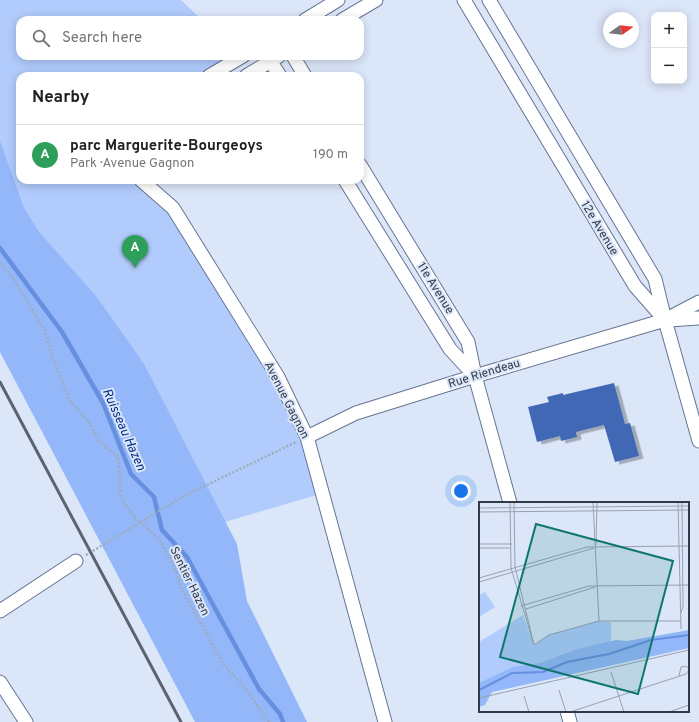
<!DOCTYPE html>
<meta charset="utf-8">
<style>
:root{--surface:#fff;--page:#f6f6f6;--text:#202124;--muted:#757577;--line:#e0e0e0;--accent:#b45309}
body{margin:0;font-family:Overpass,sans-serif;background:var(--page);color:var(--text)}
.controls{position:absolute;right:12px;top:12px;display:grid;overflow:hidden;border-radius:8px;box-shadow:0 2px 10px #0003}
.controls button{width:36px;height:36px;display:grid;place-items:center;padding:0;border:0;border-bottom:1px solid var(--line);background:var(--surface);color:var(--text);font:20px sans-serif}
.compass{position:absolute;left:603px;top:12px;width:36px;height:36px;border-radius:50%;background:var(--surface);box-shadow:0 2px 10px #0003;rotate:75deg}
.you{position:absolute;left:461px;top:491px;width:14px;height:14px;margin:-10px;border:3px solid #fff;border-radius:50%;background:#1a73e8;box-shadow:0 0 0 6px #1a73e833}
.badge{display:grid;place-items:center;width:26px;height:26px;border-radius:50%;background:var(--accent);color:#fff;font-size:13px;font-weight:700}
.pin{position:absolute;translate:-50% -33px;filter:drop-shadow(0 1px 2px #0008)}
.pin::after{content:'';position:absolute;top:21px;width:14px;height:12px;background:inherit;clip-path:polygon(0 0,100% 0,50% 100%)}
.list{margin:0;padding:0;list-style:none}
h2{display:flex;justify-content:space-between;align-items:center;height:52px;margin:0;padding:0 16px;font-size:17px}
h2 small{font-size:13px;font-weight:400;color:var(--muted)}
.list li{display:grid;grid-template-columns:26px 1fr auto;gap:12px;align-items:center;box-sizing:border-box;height:60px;padding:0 16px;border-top:1px solid var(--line)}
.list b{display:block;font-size:15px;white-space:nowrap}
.list p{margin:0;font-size:13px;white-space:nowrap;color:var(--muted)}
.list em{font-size:13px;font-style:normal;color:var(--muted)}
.icon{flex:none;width:22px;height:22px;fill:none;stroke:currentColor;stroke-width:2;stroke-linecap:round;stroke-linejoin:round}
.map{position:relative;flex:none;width:699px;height:722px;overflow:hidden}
.search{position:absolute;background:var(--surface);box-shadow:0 2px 10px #0003;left:16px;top:16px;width:348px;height:44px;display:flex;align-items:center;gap:10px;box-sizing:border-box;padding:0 14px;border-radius:12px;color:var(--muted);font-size:15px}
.panel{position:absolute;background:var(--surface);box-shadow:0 2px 10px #0003;left:16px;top:72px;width:348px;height:112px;border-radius:12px}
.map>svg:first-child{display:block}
</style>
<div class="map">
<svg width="699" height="722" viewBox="0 0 699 722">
<defs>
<filter id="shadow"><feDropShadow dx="4.5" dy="2.5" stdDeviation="0" flood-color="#0004"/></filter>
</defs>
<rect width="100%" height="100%" fill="#dbe6f9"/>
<polygon fill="#b0cbfc" points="0,0 181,0 202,20 20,20 20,56 237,56 205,76 20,76 20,180 141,180 173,208 307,437 320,494 208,527 0,189"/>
<polygon fill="#93b7f9" points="0,141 24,208 39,232 96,296 144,364 237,544 247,601 307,722 195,722 0,352"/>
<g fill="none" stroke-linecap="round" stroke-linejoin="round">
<polyline stroke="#668fdf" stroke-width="4.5" points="0,248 62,332 103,403 131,474 154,497 162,530 187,557 259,689 280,714 283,722"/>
</g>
<polygon fill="#4168b4" filter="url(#shadow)" points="614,383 625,424 630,423 639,456 615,462 604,425 576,432 577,437 561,441 560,436 537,442 528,407 549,402 547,397 563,393 563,395"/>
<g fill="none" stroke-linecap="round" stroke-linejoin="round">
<defs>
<g id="street">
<polyline points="464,0 635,286 664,319"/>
<polyline points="489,0 655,279 665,320 699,441"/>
<polyline points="305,20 338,0"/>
<polyline points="342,20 376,0"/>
<polyline points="267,56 280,76"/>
<polyline points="293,56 305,76"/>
<polyline points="209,76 243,56"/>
<polyline points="246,76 279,56"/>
<polyline points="360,165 468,342 475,376 510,503"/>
<polyline points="141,180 173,208 278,377 307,437 385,722"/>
<polyline points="345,180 450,349 475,376"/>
<polyline points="669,320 699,318"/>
<polyline points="307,437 356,413 475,376 665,320 699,302"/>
<polyline points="0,611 76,561"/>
<polyline points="0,682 26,722"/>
<polyline points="567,711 570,722"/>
</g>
</defs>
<use href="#street" stroke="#667592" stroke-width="15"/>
<g stroke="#a0aabb" stroke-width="2.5" stroke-dasharray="2 2" stroke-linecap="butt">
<polyline points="0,263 15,281 45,331 52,356 69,399 90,424 98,440 118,457 121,498 134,517"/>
<polyline points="148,529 159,539 174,566 181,588 224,665 246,689 269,722"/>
<polyline points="86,555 184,496 296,442"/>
</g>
<use href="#street" stroke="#fff" stroke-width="13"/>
<polyline stroke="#5b6371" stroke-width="3" points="0,382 181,722"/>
<polyline stroke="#a0aabb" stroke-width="2.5" stroke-dasharray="2 2" stroke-linecap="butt" points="134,517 148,529"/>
</g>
<g text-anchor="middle" stroke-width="4" stroke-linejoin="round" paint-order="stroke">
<g font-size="12" fill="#323946" stroke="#dbe6f9">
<text transform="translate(600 228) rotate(59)" y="4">12e Avenue</text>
<text transform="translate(436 288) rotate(58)" y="4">11e Avenue</text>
<text transform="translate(484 373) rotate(-17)" y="4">Rue Riendeau</text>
<text transform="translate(287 400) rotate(63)" y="4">Avenue Gagnon</text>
<text transform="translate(190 581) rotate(64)" y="4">Sentier Hazen</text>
</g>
<g font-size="13" font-style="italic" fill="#042f8b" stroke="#dbe6f9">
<text transform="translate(125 429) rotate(66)" y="5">Ruisseau Hazen</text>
</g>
</g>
<g transform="translate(479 502)">
<rect width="210" height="210" fill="#dbe6f9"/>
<path d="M 6,90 L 16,105 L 0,115 L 0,93 ZM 44,113 L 55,143 L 70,133 L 120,119 L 132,120 L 132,143 L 0,185 L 0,140 Z" fill="#b0cbfc"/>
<path d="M 210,128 L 210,146 L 13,190 L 6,203 L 0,205 L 0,181 L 34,165 L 62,161 L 98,147 L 137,138 L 148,139 Z" fill="#93b7f9"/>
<path fill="none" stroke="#668fdf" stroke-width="2" d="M 0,188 L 33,171 L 64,170 L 88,160 L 130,152 L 172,138 L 210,133"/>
<path fill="none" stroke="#97a1b1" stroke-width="1" d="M 31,0 L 32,66 L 55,143M 35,0 L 36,65 L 55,143M 114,0 L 120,119M 199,0 L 202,127M 0,6 L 210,4M 0,10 L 210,8M 0,42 L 33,42M 117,43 L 118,0M 0,46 L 32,46M 0,76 L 108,45 L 210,44M 0,80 L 115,46M 42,104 L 110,84 L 210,83M 47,107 L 116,85M 202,111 L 204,105 L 203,0M 55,143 L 70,133 L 120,119 L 202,119M 132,170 L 145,210M 200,174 L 202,165 L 207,164 L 210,167M 80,188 L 87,210M 45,194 L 50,210M 0,196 L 210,148M 91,210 L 207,172 L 210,168M 190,210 L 210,203"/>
<path fill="#0f766e" fill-opacity="0.15" stroke="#0f766e" stroke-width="2" d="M 57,22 L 194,59 L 159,192 L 21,155 Z"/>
<rect width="210" height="210" fill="none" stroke="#323946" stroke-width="2"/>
</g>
</svg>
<div class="controls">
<button>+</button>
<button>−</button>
</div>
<svg class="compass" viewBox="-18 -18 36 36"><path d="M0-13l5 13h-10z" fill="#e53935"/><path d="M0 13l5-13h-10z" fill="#757577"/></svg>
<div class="you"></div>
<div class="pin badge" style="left:135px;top:268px;background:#2e9e5b">A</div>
<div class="search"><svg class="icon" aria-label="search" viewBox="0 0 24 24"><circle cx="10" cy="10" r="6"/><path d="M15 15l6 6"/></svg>Search here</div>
<section class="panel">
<h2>Nearby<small></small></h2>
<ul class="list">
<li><span class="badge" style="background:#2e9e5b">A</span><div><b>parc Marguerite-Bourgeoys</b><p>Park · Avenue Gagnon</p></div><em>190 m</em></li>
</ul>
</section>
</div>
